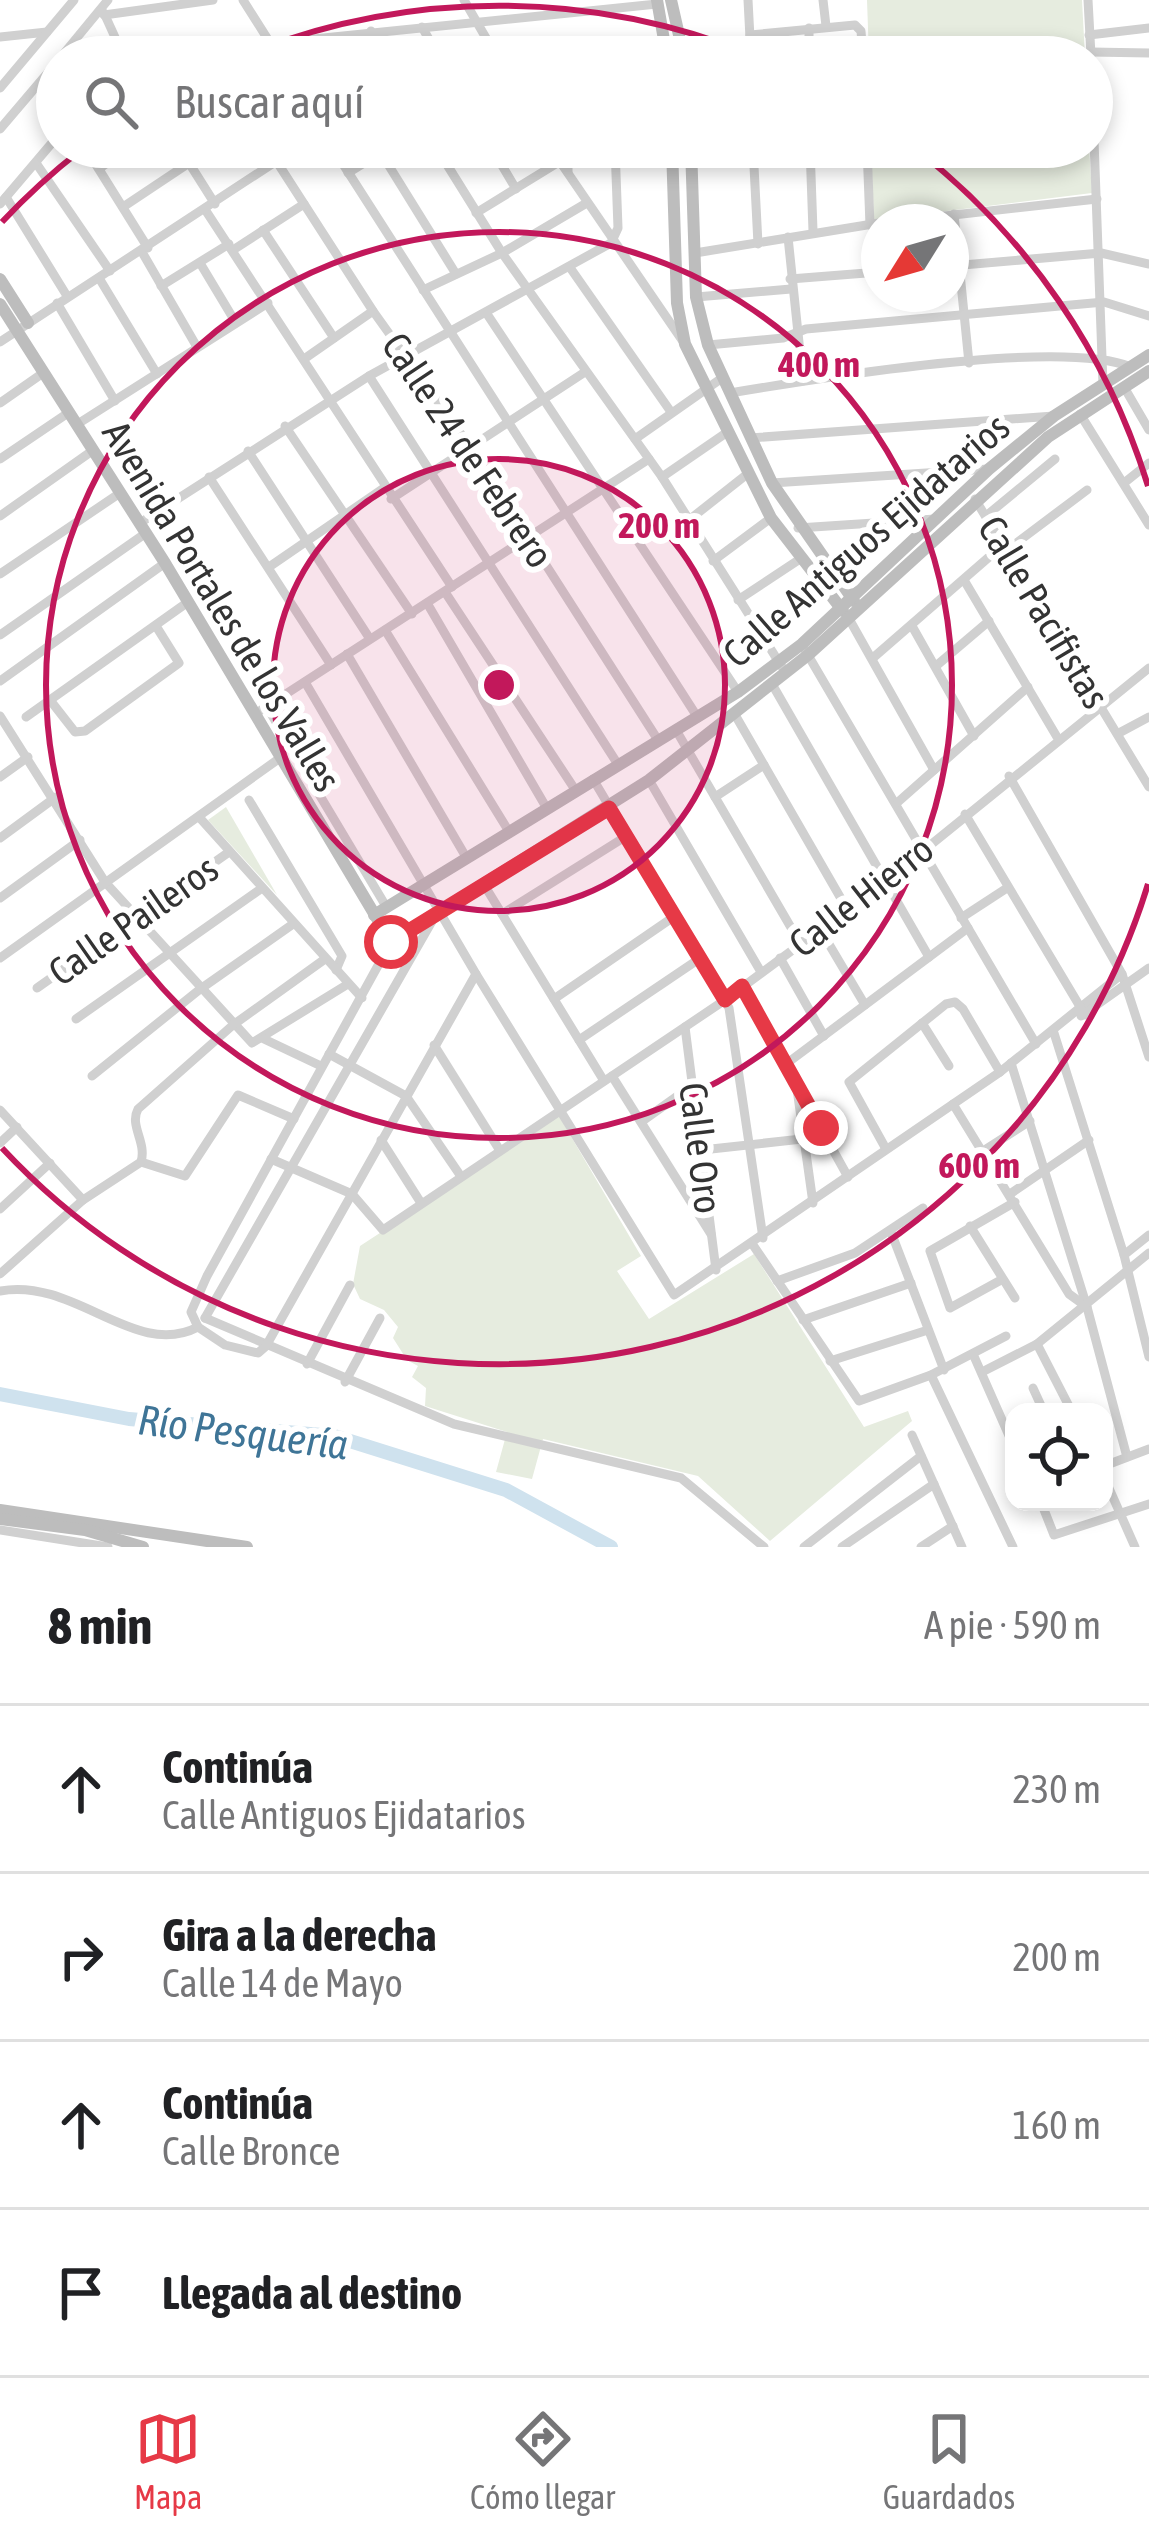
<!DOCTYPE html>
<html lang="es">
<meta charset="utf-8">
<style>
:root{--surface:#fff;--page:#f6f6f6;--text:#202124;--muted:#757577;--line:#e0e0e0;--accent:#e63946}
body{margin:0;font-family:"Asap Condensed",sans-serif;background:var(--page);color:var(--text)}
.controls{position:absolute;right:36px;bottom:36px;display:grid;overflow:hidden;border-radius:24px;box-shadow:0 6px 18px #0003}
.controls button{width:108px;height:108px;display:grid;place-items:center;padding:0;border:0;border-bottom:3px solid var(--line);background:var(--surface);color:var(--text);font:60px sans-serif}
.compass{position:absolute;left:861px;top:204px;width:108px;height:108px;border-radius:50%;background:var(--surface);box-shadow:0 6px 18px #0003;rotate:233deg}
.stop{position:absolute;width:36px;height:36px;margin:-27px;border:9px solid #e63946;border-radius:50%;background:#fff}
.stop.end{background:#e63946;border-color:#fff;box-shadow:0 3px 12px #0008}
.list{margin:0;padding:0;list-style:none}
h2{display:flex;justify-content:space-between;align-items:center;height:156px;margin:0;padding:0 48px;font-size:51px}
h2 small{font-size:39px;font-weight:400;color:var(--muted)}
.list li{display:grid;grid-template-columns:78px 1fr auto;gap:36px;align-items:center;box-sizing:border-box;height:168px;padding:0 48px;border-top:3px solid var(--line)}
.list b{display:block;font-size:45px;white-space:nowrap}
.list p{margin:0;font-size:39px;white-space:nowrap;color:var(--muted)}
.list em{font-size:39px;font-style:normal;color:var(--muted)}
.icon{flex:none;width:66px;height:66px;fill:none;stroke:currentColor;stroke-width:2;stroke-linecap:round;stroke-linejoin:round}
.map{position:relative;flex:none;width:1149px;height:1547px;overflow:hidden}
.search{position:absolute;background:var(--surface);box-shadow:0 6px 18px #0003;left:36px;right:36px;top:36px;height:132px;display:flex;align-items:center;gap:30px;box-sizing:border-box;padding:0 42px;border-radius:66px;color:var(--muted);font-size:45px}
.sheet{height:828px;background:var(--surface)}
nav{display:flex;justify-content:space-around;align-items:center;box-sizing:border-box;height:168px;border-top:3px solid var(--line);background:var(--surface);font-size:33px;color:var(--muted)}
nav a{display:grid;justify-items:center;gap:6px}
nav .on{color:var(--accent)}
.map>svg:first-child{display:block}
</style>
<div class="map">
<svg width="1149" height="1547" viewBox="0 0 1149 1547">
<rect width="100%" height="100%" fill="#fff"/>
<g fill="#e6ecdf">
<polygon points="867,0 1082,0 1085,57 869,57"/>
<polygon points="871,147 1089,147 1092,193 874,220"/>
<polygon points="226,807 277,895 208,820"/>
<polygon points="559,1116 641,1256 617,1271 649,1319 754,1254 864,1427 908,1411 912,1421 770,1541 698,1476 543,1439 532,1479 496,1472 507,1432 425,1406 426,1388 412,1377 418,1366 407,1360 393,1338 398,1327 384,1310 360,1299 353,1284 360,1246"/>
</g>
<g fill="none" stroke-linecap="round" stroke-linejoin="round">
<polyline stroke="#cfe2ee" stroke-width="14" points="0,1394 129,1419 334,1436 506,1490 611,1547"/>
<g stroke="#d0d0d0" stroke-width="9">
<polyline points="243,0 279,57"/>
<polyline points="464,0 497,57"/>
<polyline points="748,0 751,57"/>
<polyline points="823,0 826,26"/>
<polyline points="1088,0 1091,55"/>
<polyline points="104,13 124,57"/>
<polyline points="104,15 213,0"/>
<polyline points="422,27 439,57"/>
<polyline points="809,28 809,57"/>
<polyline points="371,31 382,57"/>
<polyline points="750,35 855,25 861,31 863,57"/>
<polyline points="1089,35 1149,28"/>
<polyline points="0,37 47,32"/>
<polyline points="1091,52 1149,53"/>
<polyline points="61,57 108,0"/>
<polyline points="137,57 657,4"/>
<polyline points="350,57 374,42"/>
<polyline points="517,57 624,50"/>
<polyline points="1092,86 1103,385"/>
<polyline points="0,88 74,0"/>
<polyline points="0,129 57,62"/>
<polyline points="85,147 148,248"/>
<polyline points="179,147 215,204"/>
<polyline points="332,147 698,718"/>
<polyline points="436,147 502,253 662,477 782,667"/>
<polyline points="491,147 516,189"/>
<polyline points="550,147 682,340"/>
<polyline points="568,147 568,172"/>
<polyline points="753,147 758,244"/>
<polyline points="810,147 813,231"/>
<polyline points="867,147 870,225"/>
<polyline points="381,153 456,274"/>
<polyline points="277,162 373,311 471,448 658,740"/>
<polyline points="36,163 110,271"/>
<polyline points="100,168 129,147"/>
<polyline points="348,173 390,147"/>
<polyline points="6,197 67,296"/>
<polyline points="0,204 57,137"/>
<polyline points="123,207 213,147"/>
<polyline points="206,211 452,587"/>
<polyline points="476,213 559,162"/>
<polyline points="954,214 969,363"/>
<polyline points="891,222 1097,199"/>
<polyline points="263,230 334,338"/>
<polyline points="788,237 803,381"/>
<polyline points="233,250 304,204"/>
<polyline points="142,252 197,347"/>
<polyline points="695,253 879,223"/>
<polyline points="200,263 236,323"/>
<polyline points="951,266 1101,253 1149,264"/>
<polyline points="571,269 671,412"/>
<polyline points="99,278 157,374"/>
<polyline points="790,279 879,272"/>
<polyline points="161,286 229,244"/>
<polyline points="423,290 502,253 585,204"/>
<polyline points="696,297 791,289"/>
<polyline points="57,303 115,401"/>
<polyline points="487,314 738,692"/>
<polyline points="0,342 298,147"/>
<polyline points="708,345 783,338 806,329 1104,302 1149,316"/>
<polyline points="304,359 373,311"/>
<polyline points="369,376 617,763"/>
<polyline points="1124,387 1149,430"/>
<path d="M 730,393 C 813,379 1061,338 1131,367"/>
<polyline points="0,403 43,373"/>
<polyline points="1080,414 1149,525"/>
<polyline points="76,425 268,303"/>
<polyline points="285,426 412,614"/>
<polyline points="750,438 1054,416"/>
<polyline points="635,439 722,378"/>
<polyline points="248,451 370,639"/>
<polyline points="0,459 68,413"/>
<polyline points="209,477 331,665"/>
<polyline points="662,477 726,433"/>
<polyline points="772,483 988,469"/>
<polyline points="1124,483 1149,463"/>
<polyline points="391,499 585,372"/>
<polyline points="975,499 1149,787"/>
<polyline points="0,516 92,451"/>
<polyline points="986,516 1055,459"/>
<polyline points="689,520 746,475"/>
<polyline points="140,523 369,376 611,243 618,228 615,147"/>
<polyline points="798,528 935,519"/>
<polyline points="1007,550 1087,490"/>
<polyline points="713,561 771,518"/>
<polyline points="269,567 384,488"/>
<polyline points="0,574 120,493"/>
<polyline points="964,580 1057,737"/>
<polyline points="445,592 574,788"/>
<polyline points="738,600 800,559"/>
<polyline points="427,603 546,807"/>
<polyline points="848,617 934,770"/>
<polyline points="912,626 974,736"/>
<polyline points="385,630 508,830"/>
<polyline points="0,635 146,533"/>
<polyline points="805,650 1036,1044"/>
<polyline points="347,654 466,857"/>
<polyline points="874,657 1004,544"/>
<polyline points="936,666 989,621"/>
<polyline points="0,681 165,563"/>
<polyline points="305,682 476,974 674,1295 1000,1072 1122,974"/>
<polyline points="772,684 929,957"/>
<polyline points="50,700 75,732 85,731 179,663 156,626"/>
<polyline points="267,707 387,908"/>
<polyline points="734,713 847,909"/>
<polyline points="255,714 649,459"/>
<polyline points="0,716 105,882 252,1043 348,984"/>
<polyline points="26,717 188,602"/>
<polyline points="676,730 800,943"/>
<polyline points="1119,733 1149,717"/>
<polyline points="1009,776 1122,974 1149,1057"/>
<polyline points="0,777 28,757"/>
<polyline points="593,779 729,1008 763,1238"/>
<polyline points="649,780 761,972"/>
<polyline points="715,797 764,765"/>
<polyline points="249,800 342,956 336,970"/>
<polyline points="898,802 1028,687"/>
<polyline points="965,814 1085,1015"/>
<polyline points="199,817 362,998"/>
<polyline points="0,838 56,797"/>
<polyline points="483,883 604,1081"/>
<polyline points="0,898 80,840"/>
<polyline points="502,914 625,837"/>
<polyline points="961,918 1007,888"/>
<polyline points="820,929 865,1005"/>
<polyline points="0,958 280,758"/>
<polyline points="780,958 824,1036"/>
<polyline points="742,986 848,1177"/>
<polyline points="37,988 229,852"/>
<polyline points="554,999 672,918"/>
<polyline points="1081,1016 1149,968"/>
<polyline points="76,1019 262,888"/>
<polyline points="922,1023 949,1066"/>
<polyline points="685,1027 716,1270"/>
<polyline points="1054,1033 1124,1255 1149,1357"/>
<polyline points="264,1039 321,1066"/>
<polyline points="579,1040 699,959"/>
<polyline points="434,1045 499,1149"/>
<polyline points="329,1054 406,1096 460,1175"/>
<polyline points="1011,1063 1087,1307 1127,1457"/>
<polyline points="786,1064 968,928"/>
<polyline points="92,1076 199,990 293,924"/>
<polyline points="612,1076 711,1234"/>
<polyline points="797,1089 813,1203"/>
<polyline points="953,1104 1069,1294 1087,1307"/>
<polyline points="0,1110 83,1200"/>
<polyline points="641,1122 693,1085"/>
<polyline points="381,1140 421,1203"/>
<polyline points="0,1143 17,1127"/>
<polyline points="886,1149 849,1082 946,1004 955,1002 963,1009 1000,1072"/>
<polyline points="702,1150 802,1139"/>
<polyline points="983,1151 1030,1121"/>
<polyline points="271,1159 352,1194 383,1230 725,1000 886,881 1149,668"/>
<path d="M 141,1162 C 147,1142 129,1126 138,1109 L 233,1025 L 325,959"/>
<polyline points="141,1162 185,1176 238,1095 294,1119"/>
<polyline points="1010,1194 1089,1140"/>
<polyline points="0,1209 50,1163"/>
<polyline points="970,1226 1015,1298"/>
<polyline points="891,1232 944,1370"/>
<polyline points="753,1245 859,1401 931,1375 1006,1336"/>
<polyline points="1124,1255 1149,1235"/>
<polyline points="0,1274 83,1200 141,1162"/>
<polyline points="1001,1280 950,1308 930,1251 1015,1202"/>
<polyline points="777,1281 855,1253 923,1208"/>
<path d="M 0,1291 C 75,1277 135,1360 198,1327"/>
<polyline points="205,1318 454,1424 681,1478 764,1547"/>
<polyline points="205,1318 435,916"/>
<polyline points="803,1320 911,1283"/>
<polyline points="198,1327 225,1345 258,1353 266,1346 476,974"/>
<polyline points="198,1327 191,1312 207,1276 391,942"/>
<polyline points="1037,1344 1072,1412"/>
<polyline points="973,1354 1014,1447"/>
<polyline points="830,1361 928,1330"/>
<polyline points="307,1364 350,1285"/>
<polyline points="982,1372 1037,1344 1149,1253"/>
<polyline points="931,1375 1013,1547"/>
<polyline points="345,1382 380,1318"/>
<polyline points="1033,1388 1044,1412"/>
<polyline points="912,1435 962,1547"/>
<polyline points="1104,1466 1149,1449"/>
<polyline points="1104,1477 1135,1547"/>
<polyline points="1041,1502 1054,1535 1149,1504"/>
<polyline points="0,1530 108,1547"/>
<polyline points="804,1547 921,1456"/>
<polyline points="842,1547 934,1484"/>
<polyline points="921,1547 953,1526"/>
</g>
<g stroke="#bdbdbd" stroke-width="12">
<polyline points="657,0 667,57"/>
<polyline points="671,0 684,57"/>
<polyline points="672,147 677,303 685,344 771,518 843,611"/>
<polyline points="691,147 696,297 708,345 772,483 854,601"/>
<polyline points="0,279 28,323"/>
<polyline points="0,304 165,563 391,942 649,780 808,655 1048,437 1149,371"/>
<polyline points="374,915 738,692 802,644 989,469 1054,416 1149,355"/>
<polyline points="0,1510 247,1547"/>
<polyline points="0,1519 85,1530 143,1547"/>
</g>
</g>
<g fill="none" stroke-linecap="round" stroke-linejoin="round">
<polyline stroke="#e63946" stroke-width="15" points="391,942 609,808 725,1000 742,986 821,1128"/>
</g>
<circle cx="499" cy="685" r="226" fill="#c2185b" fill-opacity=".12"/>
<g fill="none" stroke="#c2185b" stroke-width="6">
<circle cx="499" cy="685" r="226"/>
<circle cx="499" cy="685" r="453"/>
<path d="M1148 884A679 679 0 0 1 2 1148M2 222A679 679 0 0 1 81 150M245 55A679 679 0 0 1 753 55M917 150A679 679 0 0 1 1148 486"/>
</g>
<g text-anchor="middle" stroke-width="12" stroke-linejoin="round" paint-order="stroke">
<g font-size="39" fill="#333" stroke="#fff">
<text transform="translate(468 450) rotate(56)" y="14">Calle 24 de Febrero</text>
<text transform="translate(866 540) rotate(-41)" y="14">Calle Antiguos Ejidatarios</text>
<text transform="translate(222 606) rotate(59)" y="14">Avenida Portales de los Valles</text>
<text transform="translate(1044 612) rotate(59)" y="14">Calle Pacifistas</text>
<text transform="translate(861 896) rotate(-38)" y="14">Calle Hierro</text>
<text transform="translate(133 920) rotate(-35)" y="14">Calle Paileros</text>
<text transform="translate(701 1148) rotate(83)" y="14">Calle Oro</text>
</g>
<g font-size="42" font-style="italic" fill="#3f7597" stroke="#fff">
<text transform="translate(243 1432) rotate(7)" y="15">Río Pesquería</text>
</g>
</g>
<circle cx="499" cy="685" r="18" fill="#c2185b" stroke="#fff" stroke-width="6"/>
<g font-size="36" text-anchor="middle" font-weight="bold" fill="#c2185b" stroke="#fff" stroke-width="12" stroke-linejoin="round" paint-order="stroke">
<text x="819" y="377">400 m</text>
<text x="659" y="538">200 m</text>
<text x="979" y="1178">600 m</text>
</g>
</svg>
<div class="controls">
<button><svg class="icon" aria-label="locate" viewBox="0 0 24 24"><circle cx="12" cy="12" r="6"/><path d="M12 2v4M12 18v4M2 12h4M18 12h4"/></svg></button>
</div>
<svg class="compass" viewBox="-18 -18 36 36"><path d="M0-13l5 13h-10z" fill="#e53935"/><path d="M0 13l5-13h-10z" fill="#757577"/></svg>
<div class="stop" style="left:391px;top:942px"></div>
<div class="stop end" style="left:821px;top:1128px"></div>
<div class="search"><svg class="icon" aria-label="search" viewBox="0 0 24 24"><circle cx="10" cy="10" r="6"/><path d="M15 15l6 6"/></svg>Buscar aquí</div>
</div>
<section class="sheet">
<h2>8 min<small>A pie · 590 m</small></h2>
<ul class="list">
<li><svg class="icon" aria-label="ahead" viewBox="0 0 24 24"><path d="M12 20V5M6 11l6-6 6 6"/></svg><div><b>Continúa</b><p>Calle Antiguos Ejidatarios</p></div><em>230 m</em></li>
<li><svg class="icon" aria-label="right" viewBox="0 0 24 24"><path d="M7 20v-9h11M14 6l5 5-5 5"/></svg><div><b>Gira a la derecha</b><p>Calle 14 de Mayo</p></div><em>200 m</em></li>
<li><svg class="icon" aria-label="ahead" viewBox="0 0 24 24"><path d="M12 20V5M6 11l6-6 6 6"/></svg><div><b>Continúa</b><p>Calle Bronce</p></div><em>160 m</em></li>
<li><svg class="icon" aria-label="arrive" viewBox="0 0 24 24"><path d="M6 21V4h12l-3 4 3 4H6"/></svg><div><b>Llegada al destino</b></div></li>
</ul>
</section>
<nav>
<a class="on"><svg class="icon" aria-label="map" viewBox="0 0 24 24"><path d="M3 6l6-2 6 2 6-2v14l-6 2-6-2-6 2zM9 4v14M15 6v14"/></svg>Mapa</a>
<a><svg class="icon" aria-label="directions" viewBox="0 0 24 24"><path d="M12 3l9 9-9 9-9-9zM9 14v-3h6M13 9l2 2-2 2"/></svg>Cómo llegar</a>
<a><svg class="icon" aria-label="saved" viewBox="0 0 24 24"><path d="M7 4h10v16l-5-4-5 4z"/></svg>Guardados</a>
</nav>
